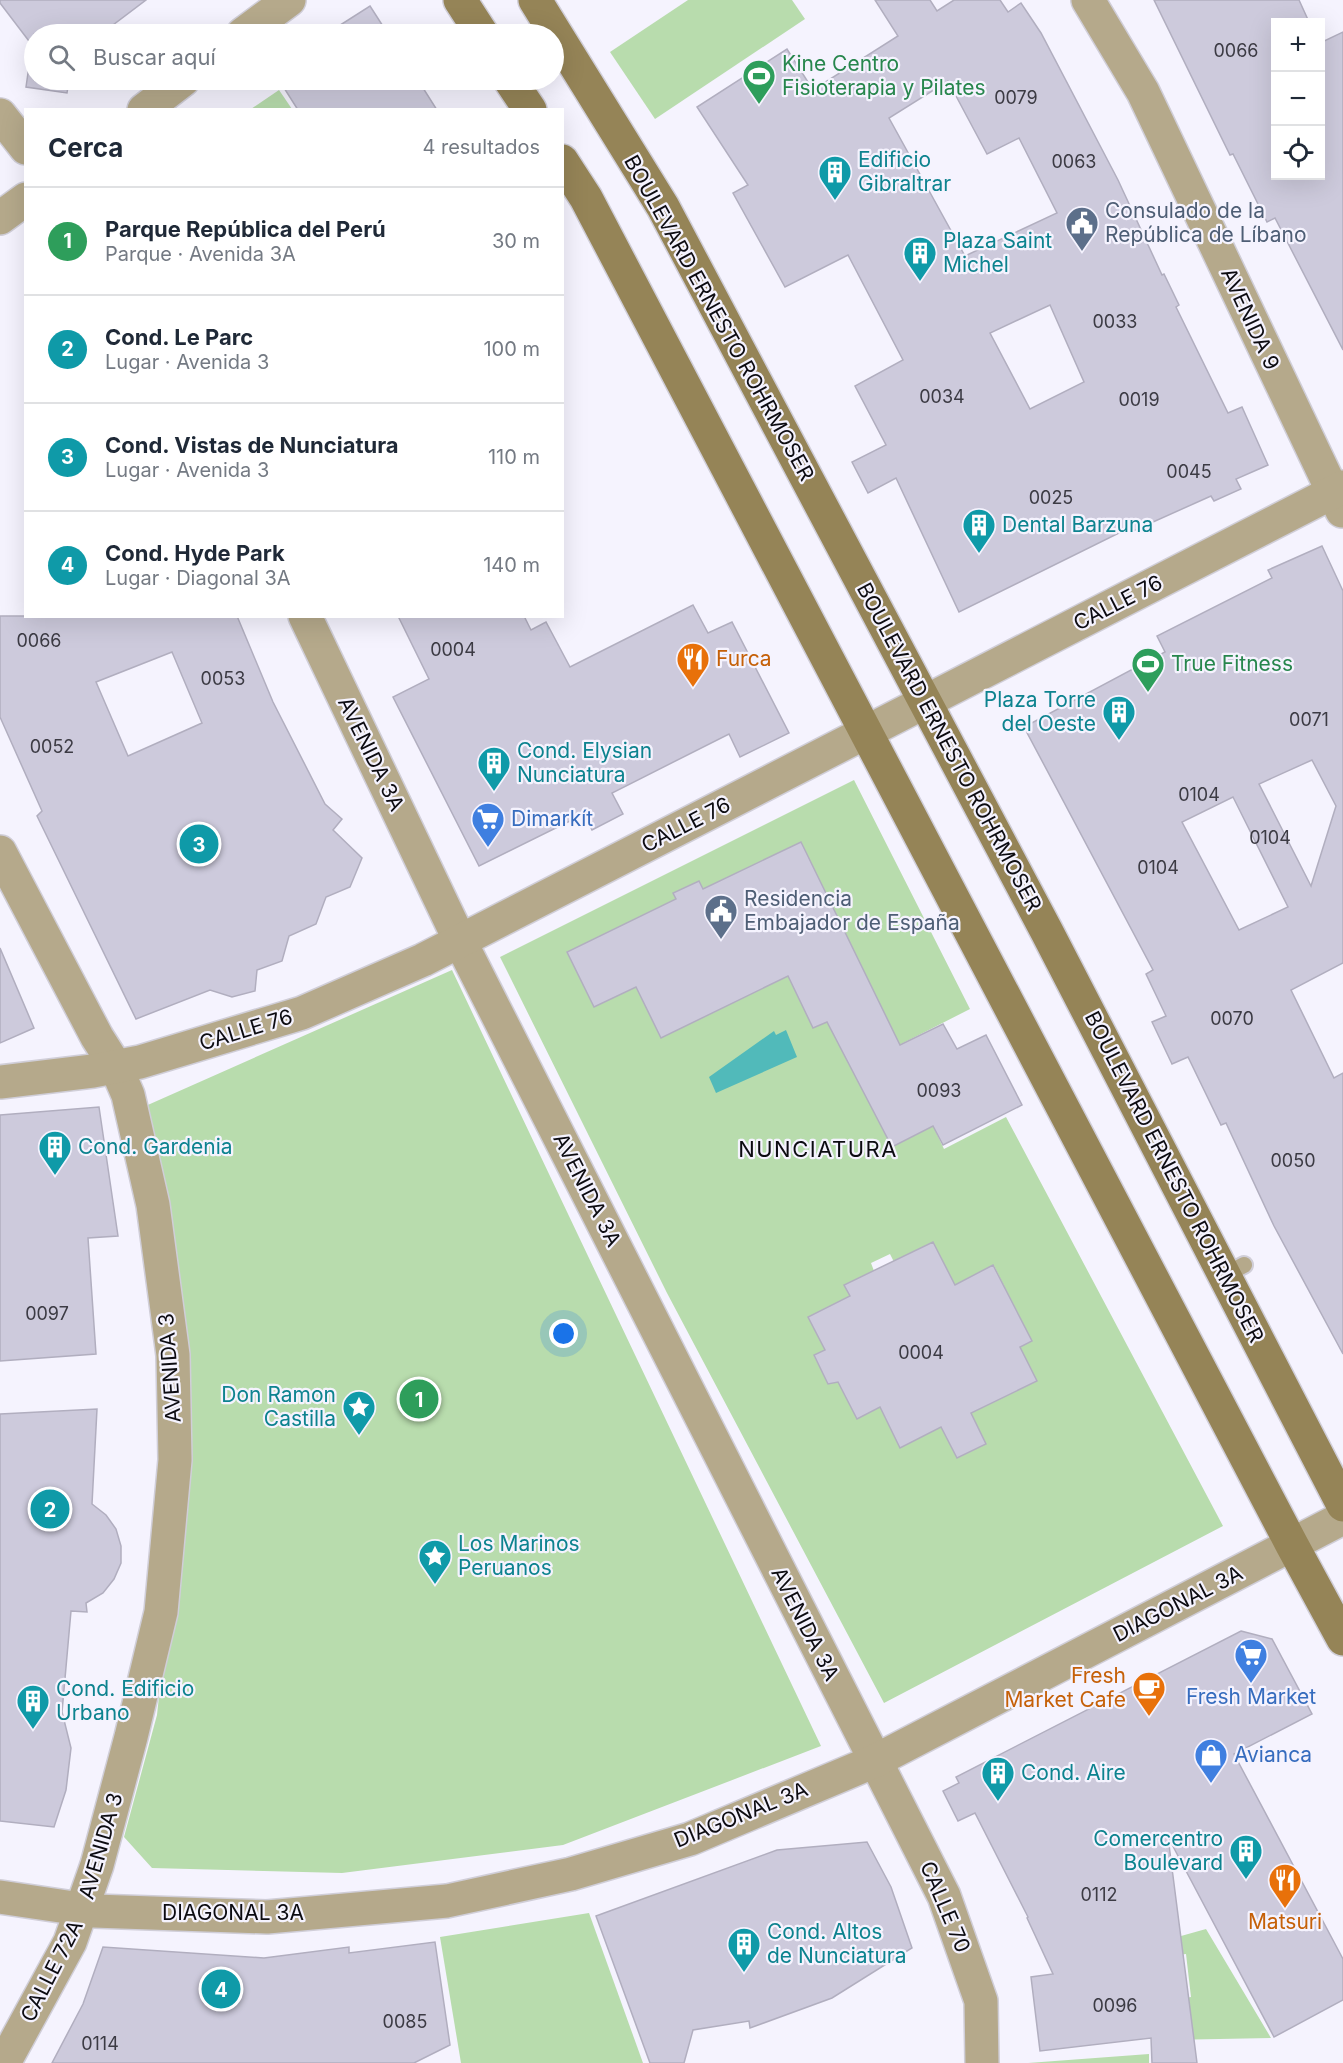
<!DOCTYPE html>
<html lang="es">
<meta charset="utf-8">
<style>
:root{--surface:#fff;--page:#f6f6f7;--text:#1f2937;--muted:#747a83;--line:#e0e1e3;--accent:#3b631e}
body{margin:0;font-family:Inter,sans-serif;background:var(--page);color:var(--text)}
.controls{position:absolute;right:18px;top:18px;display:grid;overflow:hidden;border-radius:0px;box-shadow:0 6px 24px #0002}
.controls button{width:54px;height:54px;display:grid;place-items:center;padding:0;border:0;border-bottom:2px solid var(--line);background:var(--surface);color:var(--text);font:30px sans-serif}
.you{position:absolute;left:564px;top:1334px;width:21px;height:21px;margin:-15px;border:4px solid #fff;border-radius:50%;background:#1a73e8;box-shadow:0 0 0 9px #1a73e833}
.badge{display:grid;place-items:center;width:39px;height:39px;border-radius:50%;background:var(--accent);color:#fff;font-size:20px;font-weight:700}
.pin{position:absolute;translate:-50% -50%;border:3px solid #fff;box-shadow:0 2px 6px #0006}
.list{margin:0;padding:0;list-style:none}
h2{display:flex;justify-content:space-between;align-items:center;height:78px;margin:0;padding:0 24px;font-size:26px}
h2 small{font-size:20px;font-weight:400;color:var(--muted)}
.list li{display:grid;grid-template-columns:39px 1fr auto;gap:18px;align-items:center;box-sizing:border-box;height:108px;padding:0 24px;border-top:2px solid var(--line)}
.list b{display:block;font-size:22px;white-space:nowrap}
.list p{margin:0;font-size:20px;white-space:nowrap;color:var(--muted)}
.list em{font-size:20px;font-style:normal;color:var(--muted)}
.icon{flex:none;width:33px;height:33px;fill:none;stroke:currentColor;stroke-width:2;stroke-linecap:round;stroke-linejoin:round}
.map{position:relative;flex:none;width:1343px;height:2063px;overflow:hidden}
.search{position:absolute;background:var(--surface);box-shadow:0 6px 24px #0002;left:24px;top:24px;width:540px;height:66px;display:flex;align-items:center;gap:15px;box-sizing:border-box;padding:0 21px;border-radius:33px;color:var(--muted);font-size:22px}
.panel{position:absolute;background:var(--surface);box-shadow:0 6px 24px #0002;left:24px;top:108px;width:540px;height:510px;border-radius:0px}
.map>svg:first-child{display:block}
</style>
<div class="map">
<svg width="1343" height="2063" viewBox="0 0 1343 2063">
<rect width="100%" height="100%" fill="#f5f3fe"/>
<g fill="#b8dcad" fill-rule="evenodd">
<polygon points="688,0 792,0 805,19 655,119 610,52"/>
<polygon points="279,90 292,109 251,109"/>
<path d="M 854,780 L 970,1009 L 852,1069 L 892,1147 L 933,1126 L 944,1149 L 1006,1117 L 1223,1526 L 884,1703 L 667,1293 L 500,957 ZM 933,1242 L 955,1285 L 994,1266 L 1032,1341 L 1020,1347 L 1037,1381 L 971,1413 L 986,1444 L 957,1458 L 941,1427 L 900,1447 L 880,1407 L 857,1419 L 838,1382 L 828,1383 L 814,1356 L 825,1350 L 808,1317 L 850,1296 L 874,1271 L 871,1263 L 890,1254 L 894,1262 Z"/>
<polygon points="452,970 821,1746 563,1845 342,1873 152,1868 124,1837 157,1715 185,1455 141,1108"/>
<polygon points="589,1913 643,2063 461,2063 440,1937"/>
<polygon points="1206,1929 1271,2038 1167,2040 1163,2001 1191,1997 1186,1954 1067,1968"/>
<polygon points="1149,2054 1149,2063 1028,2063"/>
</g>
<polygon fill="#51baba" points="786,1030 797,1057 716,1093 709,1077 774,1031 776,1035"/>
<g fill="#cdcadc" stroke="#b1aebf" stroke-width="1.5" fill-rule="evenodd">
<polygon points="0,0 146,0 101,34 34,34 34,80 69,80 67,93 26,87 32,45 0,3"/>
<path d="M 875,0 L 930,0 L 937,11 L 954,0 L 1000,0 L 1008,12 L 1021,3 L 1041,33 L 1118,180 L 1162,275 L 1164,274 L 1179,305 L 1176,307 L 1228,413 L 1242,407 L 1268,465 L 1236,479 L 1241,489 L 1214,501 L 1211,496 L 1133,531 L 1131,527 L 959,612 L 896,478 L 868,493 L 852,462 L 886,445 L 855,386 L 903,360 L 848,255 L 785,287 L 733,193 L 748,185 L 697,107 L 787,49 L 813,90 L 898,36 ZM 948,81 L 987,154 L 1019,138 L 1057,213 L 965,256 L 889,118 ZM 1050,305 L 1084,382 L 1030,409 L 990,333 Z"/>
<polygon points="1154,0 1299,0 1309,22 1275,22 1275,176 1320,176 1320,43 1343,32 1343,350 1275,218 1267,222 1233,154 1230,155"/>
<polygon points="370,6 388,34 338,34 334,29"/>
<polygon points="279,80 418,80 437,110 298,110"/>
<path d="M 1322,546 L 1343,591 L 1343,963 L 1291,990 L 1334,1078 L 1343,1073 L 1343,1354 L 1274,1226 L 1226,1123 L 1221,1125 L 1188,1057 L 1172,1064 L 1152,1022 L 1166,1016 L 1146,974 L 1153,970 L 1024,727 L 1165,652 L 1157,636 L 1272,578 L 1268,570 ZM 1312,760 L 1336,806 L 1311,886 L 1259,784 ZM 1233,797 L 1288,907 L 1239,930 L 1182,822 Z"/>
<polygon points="693,605 708,633 732,622 789,733 740,757 729,734 612,793 623,814 592,830 584,814 479,866 393,697 429,679 398,616 524,616 531,630 546,622 570,667"/>
<path d="M 0,616 L 237,616 L 273,702 L 325,804 L 342,819 L 333,830 L 362,858 L 350,887 L 326,897 L 316,924 L 289,936 L 282,961 L 257,970 L 255,991 L 232,997 L 210,990 L 136,1019 L 37,816 L 42,811 L 0,717 ZM 172,652 L 202,723 L 128,756 L 96,682 Z"/>
<polygon points="801,842 900,1045 943,1024 957,1049 986,1035 1022,1105 943,1145 933,1126 892,1147 827,1022 813,1028 788,976 661,1038 636,987 594,1007 567,952 676,899 673,893 699,881 703,889"/>
<polygon points="0,948 34,1028 0,1043"/>
<polygon points="99,1107 118,1236 88,1238 96,1354 0,1361 0,1115"/>
<polygon points="933,1242 955,1285 993,1265 1032,1341 1020,1347 1037,1381 971,1413 986,1444 957,1458 941,1427 900,1448 880,1407 857,1419 838,1382 828,1384 814,1355 825,1350 808,1317 850,1296 844,1285"/>
<polygon points="97,1409 92,1504 106,1515 116,1529 121,1546 121,1563 114,1579 103,1593 86,1603 87,1612 71,1611 62,1712 71,1748 66,1790 54,1827 0,1821 0,1414"/>
<polygon points="1241,1631 1272,1639 1312,1714 1234,1754 1343,1959 1343,2000 1274,2037 1168,1837 1197,2063 1152,2063 1151,2038 1040,2051 1031,1977 1053,1974 1027,1918 1028,1917 975,1813 958,1821 943,1791 959,1783 956,1777"/>
<polygon points="867,1842 891,1887 912,1948 832,1998 750,2028 749,2021 693,2030 684,2063 650,2063 596,1916 777,1850"/>
<polygon points="435,1942 450,2045 414,2063 52,2063 83,2004 103,1947 264,1958 349,1947 349,1953"/>
</g>
<g fill="none" stroke-linecap="round" stroke-linejoin="round">
<defs>
<polyline id="service" points="1225,1275 1244,1265"/>
<g id="minor">
<polyline points="1088,0 1143,92 1342,511"/>
<polyline points="243,34 289,0"/>
<polyline points="144,110 183,80"/>
<polyline points="0,115 26,148"/>
<polyline points="0,218 26,199"/>
<polyline points="305,616 460,941 944,1896 981,2001 982,2063"/>
<polyline points="0,852 97,1037 116,1067 128,1095 153,1205 173,1355 175,1460 161,1612 131,1737 97,1865 70,1942 4,2063"/>
<polyline points="0,1082 93,1071 140,1062 302,1013 423,960 1343,487"/>
<polyline points="0,1897 94,1911 267,1917 447,1901 571,1874 690,1839 875,1761 1343,1518"/>
</g>
<g id="secondary">
<polyline points="460,0 482,34"/>
<polyline points="535,0 663,207 1047,932 1343,1505"/>
<polyline points="510,80 530,110"/>
<polyline points="562,161 586,198 1292,1545 1343,1639"/>
</g>
</defs>
<use href="#service" stroke="#d0ced8" stroke-width="20"/>
<use href="#minor" stroke="#d0ced8" stroke-width="36"/>
<use href="#secondary" stroke="#d0ced8" stroke-width="36"/>
<use href="#service" stroke="#b5a98b" stroke-width="16"/>
<use href="#minor" stroke="#b5a98b" stroke-width="33"/>
<use href="#secondary" stroke="#958457" stroke-width="33"/>
</g>
<defs>
<symbol id="stadium-pin" viewBox="-11 -11 22 30"><path d="M0 17L-7.5 6A9.5 9.5 0 1 1 7.5 6Z" fill="#2e9e5b" stroke="#f5f3fe"/><path d="M0-5a6.5 5 0 1 0 0 10a6.5 5 0 1 0 0-10ZM-3.5-1.8h7v3.6h-7Z" fill="#fff"/></symbol>
<symbol id="building-pin" viewBox="-11 -11 22 30"><path d="M0 17L-7.5 6A9.5 9.5 0 1 1 7.5 6Z" fill="#0f9aa8" stroke="#f5f3fe"/><path d="M-4-6H4V6H1V3H-1V6H-4ZM-2.5-4.3h1.7v1.8h-1.7ZM.8-4.3h1.7v1.8H.8ZM-2.5-1h1.7V.8h-1.7ZM.8-1h1.7V.8H.8Z" fill="#fff"/></symbol>
<symbol id="civic-pin" viewBox="-11 -11 22 30"><path d="M0 17L-7.5 6A9.5 9.5 0 1 1 7.5 6Z" fill="#5c6f8a" stroke="#f5f3fe"/><path d="M-.6-6.5H3V-4.5H.6V-3L4-1V1h2V6H-6V1h2V-1L-.6-3ZM-1.2 2.5V6h2.4V2.5Z" fill="#fff"/></symbol>
<symbol id="restaurant-pin" viewBox="-11 -11 22 30"><path d="M0 17L-7.5 6A9.5 9.5 0 1 1 7.5 6Z" fill="#e8710a" stroke="#f5f3fe"/><path d="M-5-6h1v4h1v-4h1v4h1v-4h1v5L-1.5 .5V6h-2V.5L-5-1ZM5-6V6H3V1.5H1.5Q1.5-4 5-6Z" fill="#fff"/></symbol>
<symbol id="supermarket-pin" viewBox="-11 -11 22 30"><path d="M0 17L-7.5 6A9.5 9.5 0 1 1 7.5 6Z" fill="#3f7fe0" stroke="#f5f3fe"/><path d="M-6-5.5h2.5l.6 2H6L4.5 2H-2.5L-4.4-4H-6ZM-1.5 3.2a1.3 1.3 0 1 0 .1 0ZM3 3.2a1.3 1.3 0 1 0 .1 0Z" fill="#fff"/></symbol>
<symbol id="sight-pin" viewBox="-11 -11 22 30"><path d="M0 17L-7.5 6A9.5 9.5 0 1 1 7.5 6Z" fill="#0f9aa8" stroke="#f5f3fe"/><path d="M0-6L1.8-2.2L6-1.7L2.9 1.2L3.7 5.4L0 3.3L-3.7 5.4L-2.9 1.2L-6-1.7L-1.8-2.2Z" fill="#fff"/></symbol>
<symbol id="cafe-pin" viewBox="-11 -11 22 30"><path d="M0 17L-7.5 6A9.5 9.5 0 1 1 7.5 6Z" fill="#e8710a" stroke="#f5f3fe"/><path d="M-5.5-4.5H6V0H3Q3 3.5 0 3.5H-2.5Q-5.5 3.5-5.5 0ZM3-3.2v2h1.7v-2ZM-6 4.5H4V6H-6Z" fill="#fff"/></symbol>
<symbol id="shop-pin" viewBox="-11 -11 22 30"><path d="M0 17L-7.5 6A9.5 9.5 0 1 1 7.5 6Z" fill="#3f7fe0" stroke="#f5f3fe"/><path d="M-5-2.5h2.3a2.7 3.5 0 0 1 5.4 0H5L5.5 6h-11ZM-1.5-2.5h3a1.5 2.3 0 0 0-3 0Z" fill="#fff"/></symbol>
</defs>
<g fill-rule="evenodd">
<use href="#stadium-pin" x="740" y="57" width="38" height="52"/>
<use href="#building-pin" x="816" y="153" width="38" height="52"/>
<use href="#civic-pin" x="1063" y="204" width="38" height="52"/>
<use href="#building-pin" x="901" y="234" width="38" height="52"/>
<use href="#building-pin" x="960" y="506" width="38" height="52"/>
<use href="#restaurant-pin" x="674" y="640" width="38" height="52"/>
<use href="#stadium-pin" x="1129" y="645" width="38" height="52"/>
<use href="#building-pin" x="1100" y="693" width="38" height="52"/>
<use href="#building-pin" x="475" y="744" width="38" height="52"/>
<use href="#supermarket-pin" x="469" y="800" width="38" height="52"/>
<use href="#civic-pin" x="702" y="892" width="38" height="52"/>
<use href="#building-pin" x="36" y="1128" width="38" height="52"/>
<use href="#sight-pin" x="340" y="1388" width="38" height="52"/>
<use href="#sight-pin" x="416" y="1537" width="38" height="52"/>
<use href="#supermarket-pin" x="1232" y="1636" width="38" height="52"/>
<use href="#cafe-pin" x="1130" y="1669" width="38" height="52"/>
<use href="#building-pin" x="14" y="1682" width="38" height="52"/>
<use href="#shop-pin" x="1192" y="1736" width="38" height="52"/>
<use href="#building-pin" x="979" y="1754" width="38" height="52"/>
<use href="#building-pin" x="1227" y="1832" width="38" height="52"/>
<use href="#restaurant-pin" x="1266" y="1861" width="38" height="52"/>
<use href="#building-pin" x="725" y="1925" width="38" height="52"/>
</g>
<g text-anchor="middle" stroke-width="4.5" stroke-linejoin="round" paint-order="stroke">
<g font-size="18" fill="#3c3b44">
<text x="1236" y="57">0066</text>
<text x="1016" y="104">0079</text>
<text x="1074" y="168">0063</text>
<text x="1115" y="328">0033</text>
<text x="942" y="403">0034</text>
<text x="1139" y="406">0019</text>
<text x="1189" y="478">0045</text>
<text x="1051" y="504">0025</text>
<text x="39" y="647">0066</text>
<text x="453" y="656">0004</text>
<text x="223" y="685">0053</text>
<text x="1309" y="726">0071</text>
<text x="52" y="753">0052</text>
<text x="1199" y="801">0104</text>
<text x="1270" y="844">0104</text>
<text x="1158" y="874">0104</text>
<text x="1232" y="1025">0070</text>
<text x="939" y="1097">0093</text>
<text x="1293" y="1167">0050</text>
<text x="47" y="1320">0097</text>
<text x="921" y="1359">0004</text>
<text x="1099" y="1901">0112</text>
<text x="1115" y="2012">0096</text>
<text x="405" y="2028">0085</text>
<text x="100" y="2050">0114</text>
</g>
<g font-size="21" fill="#27864d" stroke="#f5f3fe" text-anchor="start">
<text x="782" y="71">Kine Centro<tspan x="782" dy="24">Fisioterapia y Pilates</tspan></text>
<text x="1171" y="671">True Fitness</text>
</g>
<g font-size="21" fill="#0d838f" stroke="#f5f3fe" text-anchor="start">
<text x="858" y="167">Edificio<tspan x="858" dy="24">Gibraltrar</tspan></text>
<text x="943" y="248">Plaza Saint<tspan x="943" dy="24">Michel</tspan></text>
<text x="1002" y="532">Dental Barzuna</text>
<text x="1096" y="707" text-anchor="end">Plaza Torre<tspan x="1096" dy="24">del Oeste</tspan></text>
<text x="517" y="758">Cond. Elysian<tspan x="517" dy="24">Nunciatura</tspan></text>
<text x="78" y="1154">Cond. Gardenia</text>
<text x="336" y="1402" text-anchor="end">Don Ramon<tspan x="336" dy="24">Castilla</tspan></text>
<text x="458" y="1551">Los Marinos<tspan x="458" dy="24">Peruanos</tspan></text>
<text x="56" y="1696">Cond. Edificio<tspan x="56" dy="24">Urbano</tspan></text>
<text x="1021" y="1780">Cond. Aire</text>
<text x="1223" y="1846" text-anchor="end">Comercentro<tspan x="1223" dy="24">Boulevard</tspan></text>
<text x="767" y="1939">Cond. Altos<tspan x="767" dy="24">de Nunciatura</tspan></text>
</g>
<g font-size="21" fill="#4e5e75" stroke="#f5f3fe" text-anchor="start">
<text x="1105" y="218">Consulado de la<tspan x="1105" dy="24">República de Líbano</tspan></text>
<text x="744" y="906">Residencia<tspan x="744" dy="24">Embajador de España</tspan></text>
</g>
<g font-size="21" fill="#0c0b11" stroke="#f5f3fe">
<text transform="translate(719 318) rotate(61)" y="7">BOULEVARD ERNESTO ROHRMOSER</text>
<text transform="translate(1250 319) rotate(65)" y="7">AVENIDA 9</text>
<text transform="translate(1118 603) rotate(-27)" y="7">CALLE 76</text>
<text transform="translate(949 747) rotate(62)" y="7">BOULEVARD ERNESTO ROHRMOSER</text>
<text transform="translate(371 754) rotate(64)" y="7">AVENIDA 3A</text>
<text transform="translate(686 825) rotate(-27)" y="7">CALLE 76</text>
<text transform="translate(246 1030) rotate(-17)" y="7">CALLE 76</text>
<text transform="translate(1174 1177) rotate(63)" y="7">BOULEVARD ERNESTO ROHRMOSER</text>
<text transform="translate(587 1190) rotate(63)" y="7">AVENIDA 3A</text>
<text transform="translate(170 1368) rotate(-94)" y="7">AVENIDA 3</text>
<text transform="translate(1178 1604) rotate(-27)" y="7">DIAGONAL 3A</text>
<text transform="translate(805 1624) rotate(63)" y="7">AVENIDA 3A</text>
<text transform="translate(741 1815) rotate(-22)" y="7">DIAGONAL 3A</text>
<text transform="translate(101 1846) rotate(-74)" y="7">AVENIDA 3</text>
<text transform="translate(945 1907) rotate(67)" y="7">CALLE 70</text>
<text x="233" y="1920">DIAGONAL 3A</text>
<text transform="translate(52 1971) rotate(-63)" y="7">CALLE 72A</text>
</g>
<g font-size="21" fill="#c56008" stroke="#f5f3fe" text-anchor="start">
<text x="716" y="666">Furca</text>
<text x="1126" y="1683" text-anchor="end">Fresh<tspan x="1126" dy="24">Market Cafe</tspan></text>
<text x="1285" y="1929" text-anchor="middle">Matsuri</text>
</g>
<g font-size="21" fill="#366cbe" stroke="#f5f3fe" text-anchor="start">
<text x="511" y="826">Dimarkít</text>
<text x="1251" y="1704" text-anchor="middle">Fresh Market</text>
<text x="1234" y="1762">Avianca</text>
</g>
<g font-size="22" letter-spacing="1.5" fill="#0c0b11" stroke="#f5f3fe">
<text x="818" y="1157">NUNCIATURA</text>
</g>
</g>
</svg>
<div class="controls">
<button>+</button>
<button>−</button>
<button><svg class="icon" aria-label="locate" viewBox="0 0 24 24"><circle cx="12" cy="12" r="6"/><path d="M12 2v4M12 18v4M2 12h4M18 12h4"/></svg></button>
</div>
<div class="you"></div>
<div class="pin badge" style="left:419px;top:1399px;background:#2e9e5b">1</div>
<div class="pin badge" style="left:50px;top:1509px;background:#0f9aa8">2</div>
<div class="pin badge" style="left:199px;top:844px;background:#0f9aa8">3</div>
<div class="pin badge" style="left:221px;top:1989px;background:#0f9aa8">4</div>
<div class="search"><svg class="icon" aria-label="search" viewBox="0 0 24 24"><circle cx="10" cy="10" r="6"/><path d="M15 15l6 6"/></svg>Buscar aquí</div>
<section class="panel">
<h2>Cerca<small>4 resultados</small></h2>
<ul class="list">
<li><span class="badge" style="background:#2e9e5b">1</span><div><b>Parque República del Perú</b><p>Parque · Avenida 3A</p></div><em>30 m</em></li>
<li><span class="badge" style="background:#0f9aa8">2</span><div><b>Cond. Le Parc</b><p>Lugar · Avenida 3</p></div><em>100 m</em></li>
<li><span class="badge" style="background:#0f9aa8">3</span><div><b>Cond. Vistas de Nunciatura</b><p>Lugar · Avenida 3</p></div><em>110 m</em></li>
<li><span class="badge" style="background:#0f9aa8">4</span><div><b>Cond. Hyde Park</b><p>Lugar · Diagonal 3A</p></div><em>140 m</em></li>
</ul>
</section>
</div>
